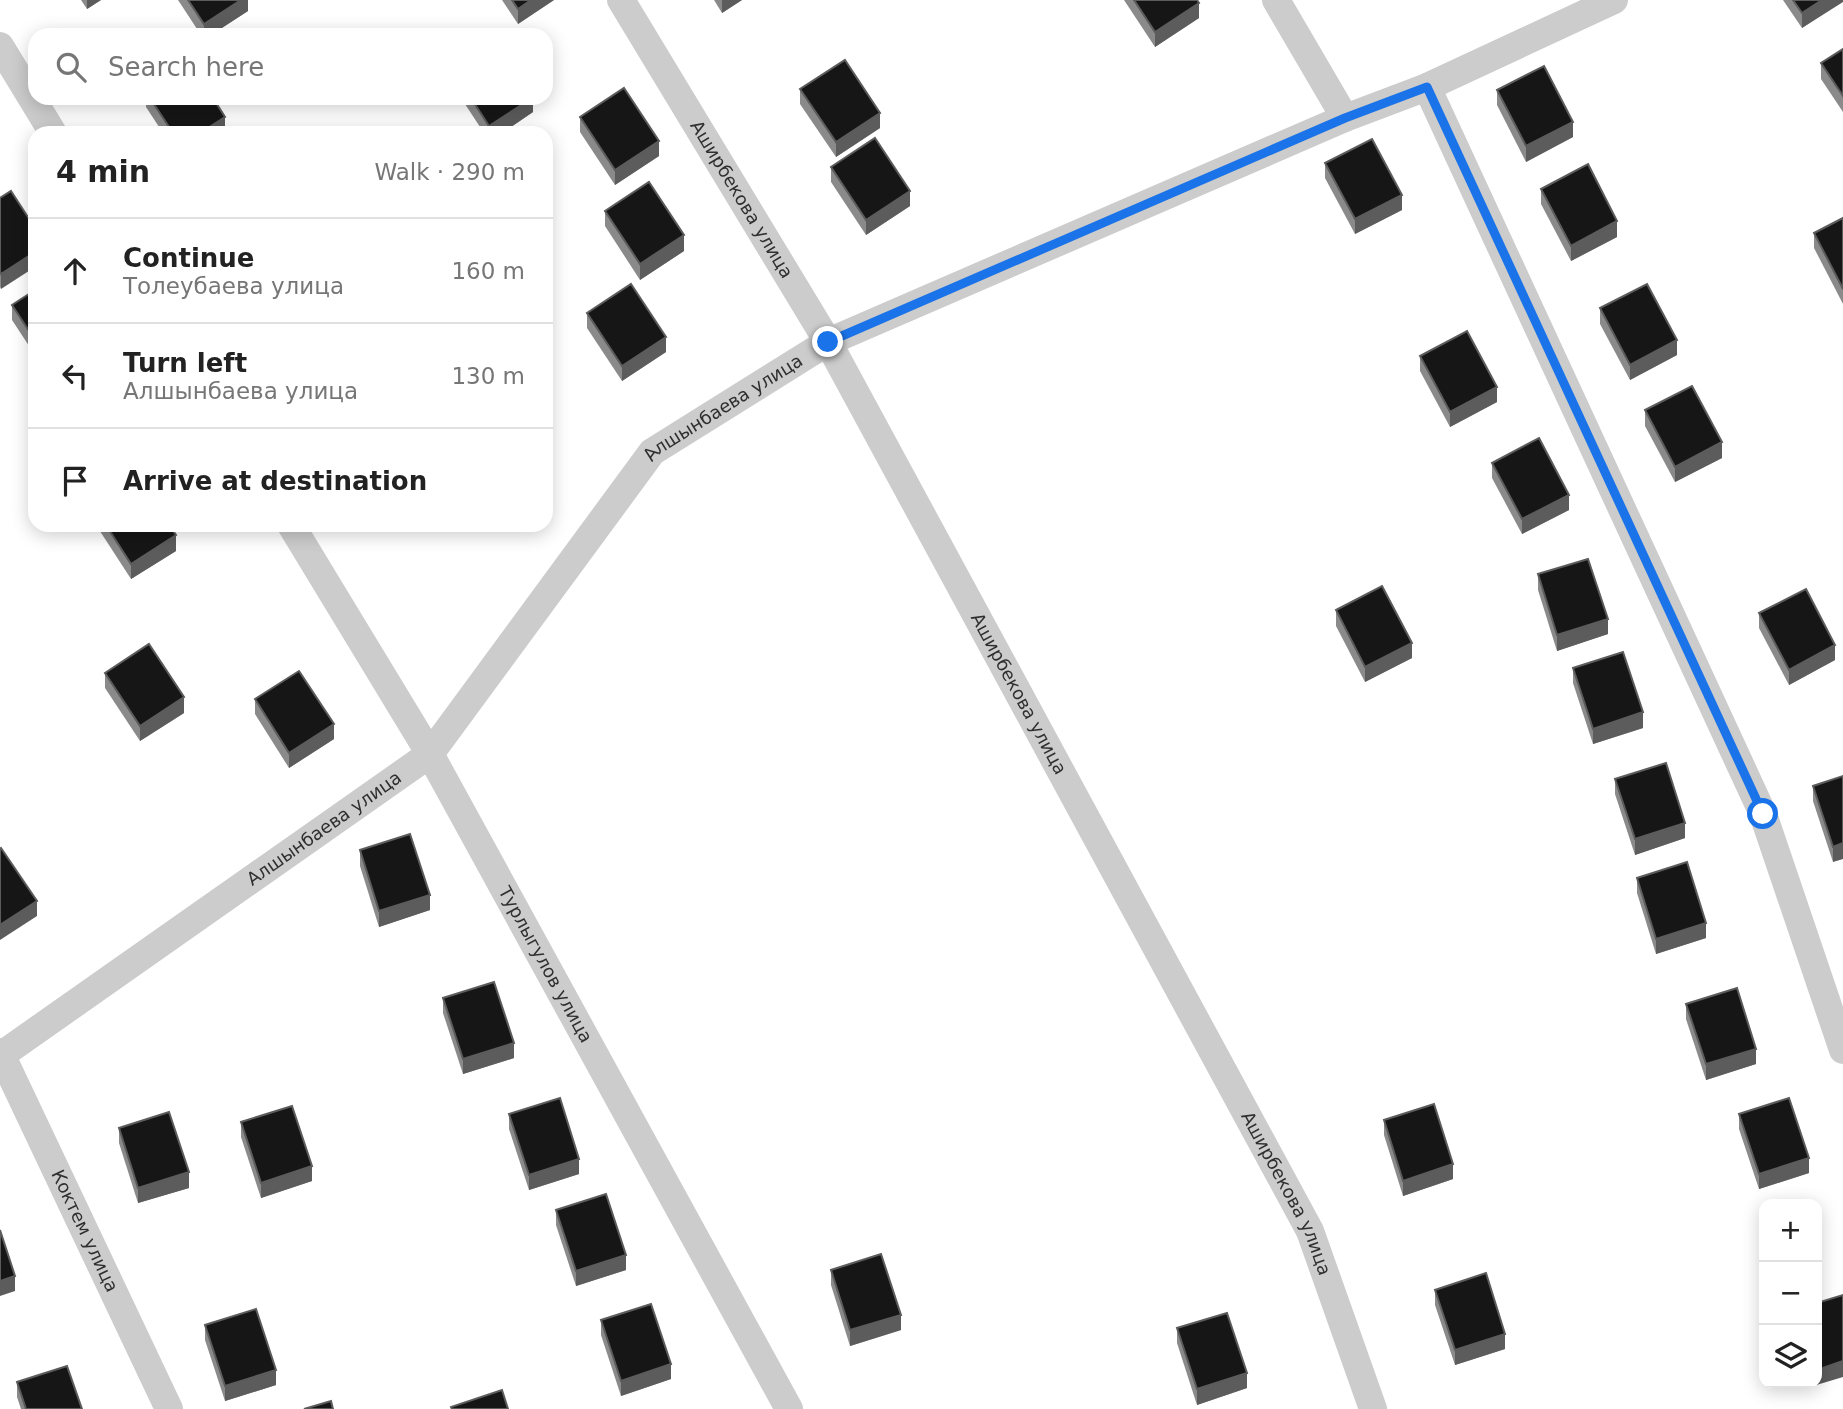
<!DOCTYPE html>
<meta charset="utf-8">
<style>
:root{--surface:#fff;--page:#f2f2f2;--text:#222;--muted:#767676;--line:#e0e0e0}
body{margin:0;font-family:"DejaVu Sans",sans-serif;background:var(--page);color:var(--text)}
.controls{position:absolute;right:21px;bottom:21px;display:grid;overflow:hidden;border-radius:14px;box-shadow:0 4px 18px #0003}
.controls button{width:63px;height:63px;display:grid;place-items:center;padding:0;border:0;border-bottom:2px solid var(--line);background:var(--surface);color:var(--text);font:35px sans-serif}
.stop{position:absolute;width:21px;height:21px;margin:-16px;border:5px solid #1a73e8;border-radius:50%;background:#fff}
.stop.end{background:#1a73e8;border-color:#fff;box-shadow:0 2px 7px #0008}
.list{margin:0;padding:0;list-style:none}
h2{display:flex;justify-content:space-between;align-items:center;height:91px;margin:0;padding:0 28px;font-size:30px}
h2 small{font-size:23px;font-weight:400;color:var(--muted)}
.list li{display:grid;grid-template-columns:46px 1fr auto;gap:21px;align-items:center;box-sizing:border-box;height:105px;padding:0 28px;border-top:2px solid var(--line)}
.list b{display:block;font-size:26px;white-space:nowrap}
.list p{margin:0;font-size:23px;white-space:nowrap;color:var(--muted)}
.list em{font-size:23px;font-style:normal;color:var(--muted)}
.icon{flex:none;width:38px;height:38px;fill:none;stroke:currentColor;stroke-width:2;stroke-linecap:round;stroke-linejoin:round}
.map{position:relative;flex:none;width:1843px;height:1409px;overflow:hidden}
.search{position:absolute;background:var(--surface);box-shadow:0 4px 18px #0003;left:28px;top:28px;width:525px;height:77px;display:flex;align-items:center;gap:18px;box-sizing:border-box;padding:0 24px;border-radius:21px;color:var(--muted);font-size:26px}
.panel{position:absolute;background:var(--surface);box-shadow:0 4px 18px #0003;left:28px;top:126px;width:525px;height:406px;border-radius:21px}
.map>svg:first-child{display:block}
</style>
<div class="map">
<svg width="1843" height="1409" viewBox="0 0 1843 1409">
<rect width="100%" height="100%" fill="#fff"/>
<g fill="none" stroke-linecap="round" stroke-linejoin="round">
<g stroke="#ccc" stroke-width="28">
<path id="s1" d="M 621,0 L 828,342 L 1310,1231 L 1373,1409"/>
<polyline points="1276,0 1345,118"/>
<polyline points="0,46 53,133"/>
<polyline points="1427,87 1763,814 1843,1050"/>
<path id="s2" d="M 291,525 L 430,754 L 789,1409"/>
<path id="s3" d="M 0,1052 L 169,1409"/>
<path id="s4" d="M 0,1056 L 430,754 L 652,452 L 828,342 L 1345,118 L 1427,87 L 1614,0"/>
</g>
</g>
<g fill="#8a8a8a">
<polygon points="81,0 101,0 87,9"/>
<polygon points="178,0 248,0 248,11 211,35 201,35"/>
<polygon points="502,0 554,0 518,24"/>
<polygon points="714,0 742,0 722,13"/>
<polygon points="1124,0 1197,0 1199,18 1155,47"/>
<polygon points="1783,0 1843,0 1802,28"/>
<polygon points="1843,49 1843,112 1821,79 1821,63"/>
<polygon points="800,89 880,128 836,157 800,104"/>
<polygon points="1497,90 1573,137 1526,162 1497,105"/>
<polygon points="146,98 213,98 225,132 223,133 163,133 146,107"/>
<polygon points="461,98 533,98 533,112 502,133 484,133"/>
<polygon points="580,117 659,156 615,185 580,132"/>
<polygon points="1325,163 1402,210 1355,234 1325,178"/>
<polygon points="831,167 910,206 866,235 831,182"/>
<polygon points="1541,189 1617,237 1571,261 1541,204"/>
<polygon points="11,191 1,289 0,287 0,198"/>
<polygon points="605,211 684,251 640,280 605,226"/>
<polygon points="1843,218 1843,304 1814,248 1814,233"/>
<polygon points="35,290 35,355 12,320 12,305"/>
<polygon points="1600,308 1677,355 1630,380 1600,324"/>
<polygon points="587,313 666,352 622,381 587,328"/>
<polygon points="1420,356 1497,402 1450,427 1420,371"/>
<polygon points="1645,410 1722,458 1675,482 1645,426"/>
<polygon points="1492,463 1569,510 1522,534 1492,478"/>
<polygon points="96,525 169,525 176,551 131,579"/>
<polygon points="1538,574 1608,634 1557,651 1538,590"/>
<polygon points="1336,610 1412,658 1365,682 1336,626"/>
<polygon points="1759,613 1835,660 1789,685 1759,628"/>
<polygon points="1573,668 1643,728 1593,744 1573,683"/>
<polygon points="105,673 184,713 140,741 105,688"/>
<polygon points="255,699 334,739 289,768 255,714"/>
<polygon points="1843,776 1833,862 1813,801 1813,786"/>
<polygon points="1615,779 1685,838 1635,855 1615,794"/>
<polygon points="360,850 430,910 379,927 360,866"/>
<polygon points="1637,878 1706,938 1656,954 1637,893"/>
<polygon points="443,998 514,1058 463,1074 443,1013"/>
<polygon points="1686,1004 1756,1064 1706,1080 1686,1019"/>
<polygon points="509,1114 579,1174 529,1190 509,1129"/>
<polygon points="1739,1114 1809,1173 1759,1189 1739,1129"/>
<polygon points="1384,1120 1453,1179 1403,1196 1384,1135"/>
<polygon points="241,1122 312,1181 261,1198 241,1137"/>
<polygon points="119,1128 189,1188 138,1203 119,1143"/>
<polygon points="556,1210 626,1270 576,1286 556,1225"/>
<polygon points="831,1270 901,1330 850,1346 831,1285"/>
<polygon points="1435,1290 1505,1349 1455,1365 1435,1305"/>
<polygon points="601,1320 671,1379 621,1396 601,1335"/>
<polygon points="205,1325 276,1385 225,1401 205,1340"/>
<polygon points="1177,1328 1247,1388 1197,1405 1177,1343"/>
<polygon points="17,1382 82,1409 21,1409 17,1397"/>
</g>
<g fill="#5c5c5c">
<polygon points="87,0 101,0 87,9"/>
<polygon points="241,0 248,0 248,11 211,35 204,35 204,24"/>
<polygon points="531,0 554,0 518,24 518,9"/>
<polygon points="722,0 742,0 722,13"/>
<polygon points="1822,0 1843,0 1843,2 1802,28 1802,13"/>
<polygon points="1199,3 1199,18 1155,47 1155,32"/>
<polygon points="532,98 533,98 533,112 502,133 489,133 489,126"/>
<polygon points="880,113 880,128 836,157 836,142"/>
<polygon points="225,117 225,132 223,133 200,133"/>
<polygon points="1573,122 1573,137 1526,162 1526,146"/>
<polygon points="659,141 659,156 615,185 615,170"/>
<polygon points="910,191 910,206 866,235 866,220"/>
<polygon points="1402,195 1402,210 1355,234 1355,219"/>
<polygon points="1617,221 1617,237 1571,261 1571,246"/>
<polygon points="684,235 684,251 640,280 640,264"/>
<polygon points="35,252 35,267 1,289 1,274"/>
<polygon points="666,337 666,352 622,381 622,366"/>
<polygon points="1677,340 1677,355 1630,380 1630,365"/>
<polygon points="1497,387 1497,402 1450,427 1450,412"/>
<polygon points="1722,442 1722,458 1675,482 1675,467"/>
<polygon points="1569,495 1569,510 1522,534 1522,519"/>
<polygon points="176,535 176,551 131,579 131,564"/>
<polygon points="1608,619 1608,634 1557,651 1557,635"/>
<polygon points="1412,643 1412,658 1365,682 1365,667"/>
<polygon points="1835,645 1835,660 1789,685 1789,670"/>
<polygon points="184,697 184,713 140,741 140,726"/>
<polygon points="1643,712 1643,728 1593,744 1593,729"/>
<polygon points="334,724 334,739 289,768 289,753"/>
<polygon points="1685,823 1685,838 1635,855 1635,839"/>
<polygon points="1843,843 1843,859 1833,862 1833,847"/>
<polygon points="430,895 430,910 379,927 379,911"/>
<polygon points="37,901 37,916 0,940 0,925"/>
<polygon points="1706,923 1706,938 1656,954 1656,939"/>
<polygon points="514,1043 514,1058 463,1074 463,1059"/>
<polygon points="1756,1049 1756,1064 1706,1080 1706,1064"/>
<polygon points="1809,1158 1809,1173 1759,1189 1759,1174"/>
<polygon points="579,1159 579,1174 529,1190 529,1175"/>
<polygon points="1453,1164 1453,1179 1403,1196 1403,1181"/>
<polygon points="312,1166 312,1181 261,1198 261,1183"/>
<polygon points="189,1172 189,1188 138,1203 138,1188"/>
<polygon points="626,1255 626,1270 576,1286 576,1271"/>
<polygon points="15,1276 15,1291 0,1296 0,1281"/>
<polygon points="901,1315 901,1330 850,1346 850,1330"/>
<polygon points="1505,1334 1505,1349 1455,1365 1455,1350"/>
<polygon points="1843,1361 1843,1377 1813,1386 1813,1383 1817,1383 1817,1370"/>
<polygon points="671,1364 671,1379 621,1396 621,1381"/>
<polygon points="276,1370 276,1385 225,1401 225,1386"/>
<polygon points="1247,1373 1247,1388 1197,1405 1197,1389"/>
</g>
<g fill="#161616" stroke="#5c5c5c" stroke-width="2">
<polygon points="188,0 241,0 204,24"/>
<polygon points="512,0 531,0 518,9"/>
<polygon points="1134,0 1197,0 1199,3 1155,32"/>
<polygon points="1793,0 1822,0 1802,13"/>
<polygon points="1843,49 1843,96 1821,63"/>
<polygon points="845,60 880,113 836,142 800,89"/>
<polygon points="1544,66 1573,122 1526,146 1497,90"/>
<polygon points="624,88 659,141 615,170 580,117"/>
<polygon points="150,98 213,98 225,117 200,133 173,133"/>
<polygon points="471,98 532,98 489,126"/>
<polygon points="875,138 910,191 866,220 831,167"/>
<polygon points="1372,139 1402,195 1355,219 1325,163"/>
<polygon points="1588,164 1617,221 1571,246 1541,189"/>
<polygon points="649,182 684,235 640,264 605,211"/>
<polygon points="11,191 35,228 35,252 1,274 0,271 0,198"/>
<polygon points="1843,218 1843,289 1814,233"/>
<polygon points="631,284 666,337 622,366 587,313"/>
<polygon points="1647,284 1677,340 1630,365 1600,308"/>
<polygon points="35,290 35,340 12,305"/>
<polygon points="1467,331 1497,387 1450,412 1420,356"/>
<polygon points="1692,386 1722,442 1675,467 1645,410"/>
<polygon points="1539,438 1569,495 1522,519 1492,463"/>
<polygon points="106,525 169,525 176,535 131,564"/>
<polygon points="1588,559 1608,619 1557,635 1538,574"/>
<polygon points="1382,586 1412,643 1365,667 1336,610"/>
<polygon points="1806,589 1835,645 1789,670 1759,613"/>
<polygon points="149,644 184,697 140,726 105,673"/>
<polygon points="1623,652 1643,712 1593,729 1573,668"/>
<polygon points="299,671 334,724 289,753 255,699"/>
<polygon points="1666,763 1685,823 1635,839 1615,779"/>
<polygon points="1843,776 1843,843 1833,847 1813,786"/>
<polygon points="410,834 430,895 379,911 360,850"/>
<polygon points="1,848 37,901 0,925 0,849"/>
<polygon points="1687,862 1706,923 1656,939 1637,878"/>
<polygon points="494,982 514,1043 463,1059 443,998"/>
<polygon points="1737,988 1756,1049 1706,1064 1686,1004"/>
<polygon points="560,1098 579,1159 529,1175 509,1114"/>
<polygon points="1789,1098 1809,1158 1759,1174 1739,1114"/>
<polygon points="1434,1104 1453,1164 1403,1181 1384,1120"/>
<polygon points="292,1106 312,1166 261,1183 241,1122"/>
<polygon points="169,1112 189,1172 138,1188 119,1128"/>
<polygon points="606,1194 626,1255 576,1271 556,1210"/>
<polygon points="0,1230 15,1276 0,1281"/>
<polygon points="881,1254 901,1315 850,1330 831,1270"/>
<polygon points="1486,1273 1505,1334 1455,1350 1435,1290"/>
<polygon points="1843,1295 1843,1361 1817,1370 1817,1303"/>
<polygon points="651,1304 671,1364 621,1381 601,1320"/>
<polygon points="256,1309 276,1370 225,1386 205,1325"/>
<polygon points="1227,1313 1247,1373 1197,1389 1177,1328"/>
<polygon points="67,1366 82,1409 26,1409 17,1382"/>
<polygon points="502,1390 508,1409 452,1409 451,1407"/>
<polygon points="331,1401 333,1409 304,1409"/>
</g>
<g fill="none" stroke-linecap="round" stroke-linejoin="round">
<polyline stroke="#1a73e8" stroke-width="9" points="828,342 1345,118 1427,87 1763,814"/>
</g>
<g text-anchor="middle" stroke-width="7" stroke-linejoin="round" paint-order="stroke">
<g font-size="18" fill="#2f2f2f" stroke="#fff">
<text dy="6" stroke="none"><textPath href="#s1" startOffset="233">Аширбекова улица</textPath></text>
<text dy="6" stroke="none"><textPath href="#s4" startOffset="984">Алшынбаева улица</textPath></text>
<text dy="6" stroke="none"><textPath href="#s1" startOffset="800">Аширбекова улица</textPath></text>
<text dy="6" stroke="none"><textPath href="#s4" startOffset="396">Алшынбаева улица</textPath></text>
<text dy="6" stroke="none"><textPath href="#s2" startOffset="508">Турлыгулов улица</textPath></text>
<text dy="6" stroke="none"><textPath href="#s1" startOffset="1367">Аширбекова улица</textPath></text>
<text dy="6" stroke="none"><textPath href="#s3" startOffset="198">Коктем улица</textPath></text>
</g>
</g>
</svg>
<div class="controls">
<button>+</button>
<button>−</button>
<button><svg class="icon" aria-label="layers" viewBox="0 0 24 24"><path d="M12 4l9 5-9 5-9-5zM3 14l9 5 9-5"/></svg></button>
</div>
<div class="stop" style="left:1763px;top:814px"></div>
<div class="stop end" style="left:828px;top:342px"></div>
<div class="search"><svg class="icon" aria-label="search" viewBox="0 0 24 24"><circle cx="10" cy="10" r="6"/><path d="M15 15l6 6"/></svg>Search here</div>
<section class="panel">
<h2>4 min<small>Walk · 290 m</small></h2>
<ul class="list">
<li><svg class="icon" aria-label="ahead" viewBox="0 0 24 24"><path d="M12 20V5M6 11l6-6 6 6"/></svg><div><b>Continue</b><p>Толеубаева улица</p></div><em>160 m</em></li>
<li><svg class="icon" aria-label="left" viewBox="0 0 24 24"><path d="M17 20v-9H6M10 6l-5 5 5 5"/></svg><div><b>Turn left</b><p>Алшынбаева улица</p></div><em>130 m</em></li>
<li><svg class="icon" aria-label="arrive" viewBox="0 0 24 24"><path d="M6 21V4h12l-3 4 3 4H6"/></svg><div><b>Arrive at destination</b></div></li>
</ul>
</section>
</div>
